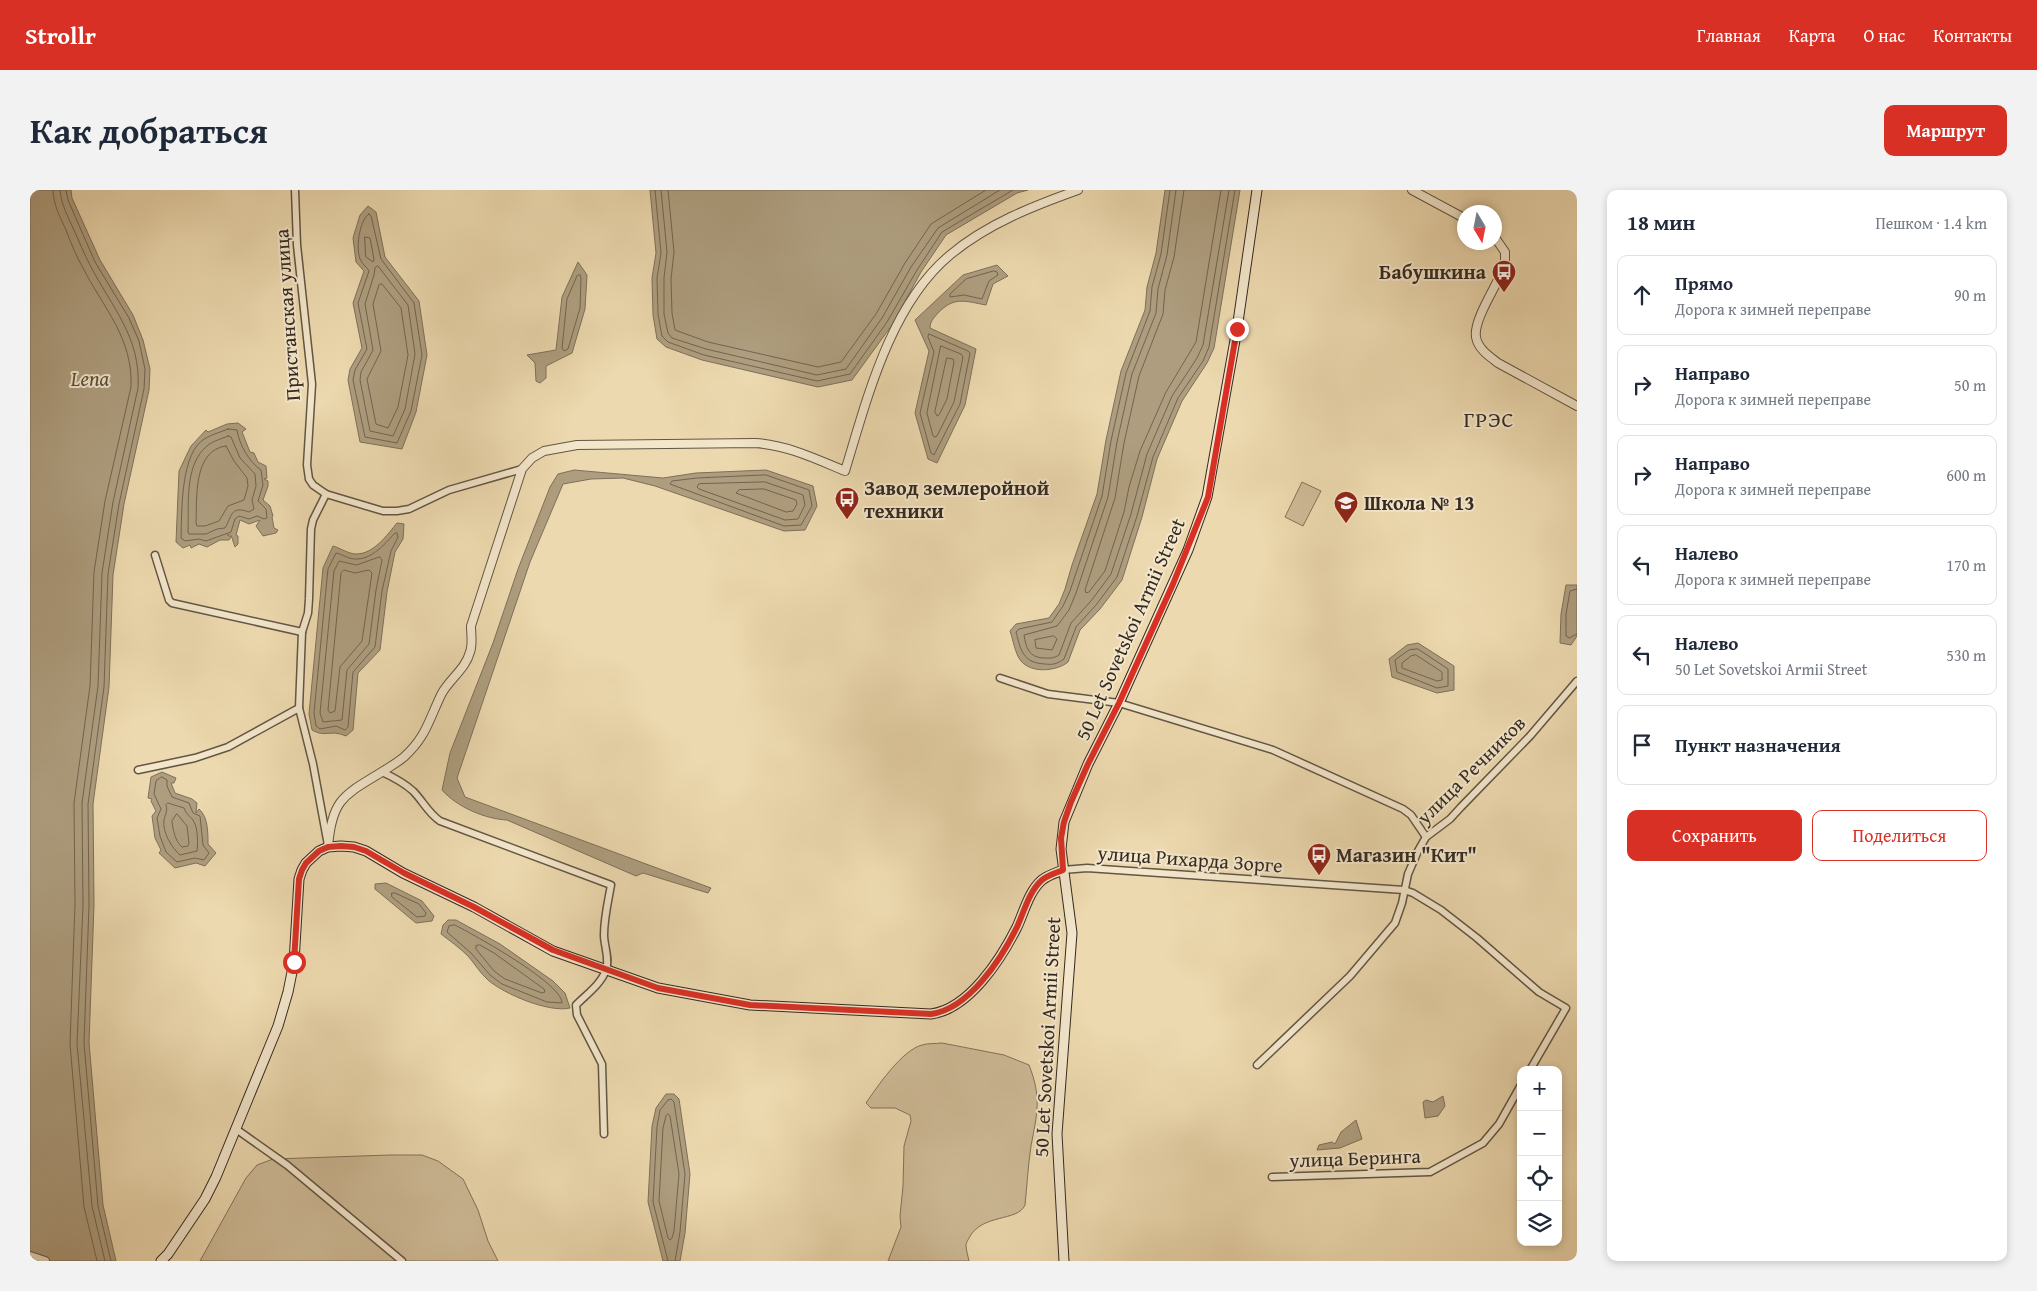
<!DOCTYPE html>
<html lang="ru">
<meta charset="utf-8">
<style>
:root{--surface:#fff;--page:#f2f2f3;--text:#1f2937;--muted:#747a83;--line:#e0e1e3;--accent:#d93025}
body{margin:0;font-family:"Gentium Book Plus",serif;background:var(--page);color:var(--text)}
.controls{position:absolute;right:15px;bottom:15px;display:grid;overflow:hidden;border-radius:10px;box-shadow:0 2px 8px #0003}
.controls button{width:45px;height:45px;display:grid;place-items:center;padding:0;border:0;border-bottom:1px solid var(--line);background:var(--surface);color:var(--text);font:25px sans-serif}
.compass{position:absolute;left:1427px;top:15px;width:45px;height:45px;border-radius:50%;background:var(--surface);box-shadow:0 2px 8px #0003;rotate:170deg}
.stop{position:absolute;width:15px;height:15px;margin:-11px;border:4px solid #d93025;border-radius:50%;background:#fff}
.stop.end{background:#d93025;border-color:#fff;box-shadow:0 1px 5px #0008}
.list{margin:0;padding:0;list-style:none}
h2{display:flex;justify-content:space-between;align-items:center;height:65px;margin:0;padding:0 20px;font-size:21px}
h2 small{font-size:16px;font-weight:400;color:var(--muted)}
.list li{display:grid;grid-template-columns:32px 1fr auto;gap:15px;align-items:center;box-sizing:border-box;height:80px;margin:0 10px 10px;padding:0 10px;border:1px solid var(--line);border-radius:10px}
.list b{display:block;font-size:19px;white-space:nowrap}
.list p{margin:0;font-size:16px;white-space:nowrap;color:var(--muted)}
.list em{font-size:16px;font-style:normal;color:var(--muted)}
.actions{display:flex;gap:10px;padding:15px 20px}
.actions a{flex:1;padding:11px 0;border:1px solid var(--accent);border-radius:10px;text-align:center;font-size:18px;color:var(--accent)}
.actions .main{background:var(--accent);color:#fff}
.icon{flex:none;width:28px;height:28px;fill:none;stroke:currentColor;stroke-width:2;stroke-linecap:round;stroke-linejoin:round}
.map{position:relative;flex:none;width:1547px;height:1071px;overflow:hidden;border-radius:10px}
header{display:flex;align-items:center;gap:30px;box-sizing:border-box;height:70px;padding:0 25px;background:var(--accent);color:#fff}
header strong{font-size:24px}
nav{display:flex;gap:28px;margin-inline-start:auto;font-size:18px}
.intro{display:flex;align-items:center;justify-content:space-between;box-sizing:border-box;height:120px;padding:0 30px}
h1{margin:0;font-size:35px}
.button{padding:12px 22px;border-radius:10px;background:var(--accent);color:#fff;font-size:18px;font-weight:700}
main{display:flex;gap:30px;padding:0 30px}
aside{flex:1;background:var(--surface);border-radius:10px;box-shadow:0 2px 8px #0003}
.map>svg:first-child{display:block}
</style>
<header>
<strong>Strollr</strong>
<nav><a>Главная</a><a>Карта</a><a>О нас</a><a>Контакты</a></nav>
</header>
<div class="intro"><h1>Как добраться</h1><a class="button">Маршрут</a></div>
<main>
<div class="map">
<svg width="1547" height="1071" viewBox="0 0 1547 1071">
<rect width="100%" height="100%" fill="#edd9af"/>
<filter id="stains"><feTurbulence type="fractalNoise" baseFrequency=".004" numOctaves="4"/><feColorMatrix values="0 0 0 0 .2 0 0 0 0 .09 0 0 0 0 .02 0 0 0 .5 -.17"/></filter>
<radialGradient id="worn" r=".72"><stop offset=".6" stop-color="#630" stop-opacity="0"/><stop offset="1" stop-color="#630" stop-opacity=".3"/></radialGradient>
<g fill="#cebb97" stroke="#81725c">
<polygon points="1272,292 1291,301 1273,336 1255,327"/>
<path d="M 912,853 L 974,865 L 999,875 C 1012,908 1007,924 1001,956 C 998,976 997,996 995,1015 C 988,1032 952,1023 939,1048 C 938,1050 936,1053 936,1055 C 936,1060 938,1066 939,1071 L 858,1071 L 871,1037 L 870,1026 L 873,996 L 874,956 L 881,931 L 880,925 L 865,918 L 841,918 L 836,913 C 847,897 872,860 892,855 C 898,853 905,854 912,853 Z"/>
<polygon points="360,965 392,965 408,971 433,989 448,1020 458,1051 468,1071 170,1071 216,988 227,975 243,969"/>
</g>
<g fill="#ae9e7f" stroke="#7d7059">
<polygon points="0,0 41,0 42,8 70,70 103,125 113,150 120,179 119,200 94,314 83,385 79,497 63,614 64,715 59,853 73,1015 86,1071 0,1071"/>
<polygon points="620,0 998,0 987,3 916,45 891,82 862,135 822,190 788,197 672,170 636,157 627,149 623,125 622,88 626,63"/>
<path d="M 1135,0 L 1210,0 L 1184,158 L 1177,173 L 1152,211 L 1127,269 L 1112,327 L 1092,390 L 1070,419 L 1050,440 L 1038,472 C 1027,481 1002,484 991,471 C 985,464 983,449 980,441 L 986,434 L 1019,428 L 1029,414 L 1035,399 L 1042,375 L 1067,304 L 1076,250 L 1091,181 L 1115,120 L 1117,97 L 1126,63 Z"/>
<polygon points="338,16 346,22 355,67 389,111 397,165 386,222 372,259 330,252 318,190 320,179 332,158 323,113 334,81 326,72 323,48 330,25"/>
<polygon points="548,72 557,85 555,119 542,163 516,176 516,188 510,193 506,191 505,173 497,165 526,160 532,107"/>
<path d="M 967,75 L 978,86 L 963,94 L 956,115 C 934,111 924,106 907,124 C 903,129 900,132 900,138 L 946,159 L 935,215 L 907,273 L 898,269 L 885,223 L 899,161 L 885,130 L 933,85 Z"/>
<polygon points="208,233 216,239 212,242 220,262 224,263 228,272 236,276 237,288 234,289 238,291 238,296 233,310 240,316 243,326 242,327 244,338 248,340 246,343 233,346 226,336 230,330 219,334 210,330 206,345 208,346 208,354 205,357 201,345 197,345 201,347 199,350 190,350 177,357 169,354 161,358 160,355 153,358 146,352 149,281 161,256 176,240 178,242 197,234"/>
<path d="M 544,280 L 633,288 L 666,283 L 736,280 L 783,296 L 787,316 L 775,340 L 754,341 L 625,296 L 593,288 L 561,289 L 533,294 L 500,372 L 427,588 L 435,607 L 681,698 L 678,703 L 613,683 L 606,686 L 477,630 C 455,629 427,617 412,600 L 420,563 L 463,453 L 488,379 L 520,297 L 528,284 Z"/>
<path d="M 367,333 L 374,334 L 373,349 L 365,362 L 357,402 L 350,460 L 328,483 L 323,540 L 316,546 C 300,539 295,548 282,540 L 279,524 L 293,378 L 303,356 C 310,358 319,364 326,364 C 344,364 357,345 367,333 Z"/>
<polygon points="1536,395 1547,395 1547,446 1541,455 1530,453 1531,424"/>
<polygon points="1388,453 1424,476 1424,500 1407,503 1362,487 1359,469 1377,455"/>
<path d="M 132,582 L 146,588 L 144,593 L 141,593 L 145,603 L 162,609 L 167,613 L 166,623 L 169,619 C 178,627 178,642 178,654 L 186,663 L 175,676 L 166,673 L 145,678 L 129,663 L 131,660 L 125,648 L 122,626 L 126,621 L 121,611 L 122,609 L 118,608 L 121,587 Z"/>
<polygon points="356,693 392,711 404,726 402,731 386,733 345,699 345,694"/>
<path d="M 418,730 L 426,730 L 470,754 L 523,791 L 535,803 L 540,818 C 519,823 474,804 458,790 C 450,783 445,774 438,766 C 430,758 420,751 411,744 L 413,735 Z"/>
<polygon points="636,904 644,904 649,909 660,984 655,1043 650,1071 633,1071 618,1012 622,936 626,918"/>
<polygon points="1413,906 1415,916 1408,926 1395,928 1393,912 1396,910 1403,912"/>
<polygon points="1326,930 1332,949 1310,958 1287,960 1289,955 1302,952 1305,954 1311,942"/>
</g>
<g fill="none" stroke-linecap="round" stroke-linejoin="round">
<g stroke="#716450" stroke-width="1">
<path d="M 23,0 C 23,14 30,27 36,40 C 41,53 46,66 53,78 C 74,119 103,148 101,197 L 75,311 L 64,382 L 60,496 L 44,613 L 45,714 L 40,854 L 54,1017 L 67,1071"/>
<path d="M 30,0 C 31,14 38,27 44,40 C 49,51 54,64 60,75 C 82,118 111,147 108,198 L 83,312 L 72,383 L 68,496 L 52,613 L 53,715 L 47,854 L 62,1016 L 75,1071"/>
<polyline points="36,0 38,10 65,72 99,128 109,151 115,179 114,199 89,314 78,384 74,497 58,614 59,715 54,853 68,1016 81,1071"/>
<polyline points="625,0 631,63 627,88 628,124 632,146 638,152 674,165 787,191 820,184 857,132 887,80 912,42 983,0"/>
<polyline points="631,0 637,62 634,88 634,124 638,143 642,148 676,159 787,185 816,179 852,128 881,77 908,38 970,0"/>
<polyline points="638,0 644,62 641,89 642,123 645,140 678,152 788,177 811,172 846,124 875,73 901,34 956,0"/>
<path d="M 1140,0 L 1131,64 L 1122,97 L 1120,121 L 1096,183 L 1081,251 L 1072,306 L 1040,401 L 1033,416 L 1022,432 L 989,439 L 986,442 C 991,461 993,473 1015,474 C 1023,475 1027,474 1034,469 L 1046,437 L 1066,415 L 1087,387 L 1107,326 L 1123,267 L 1148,208 L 1173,171 L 1179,157 L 1205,0"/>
<path d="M 1146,0 L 1137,65 L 1128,99 L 1126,123 L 1102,184 L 1087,252 L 1078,307 L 1046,403 L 1039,420 L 1027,436 L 994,445 C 996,458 999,467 1013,468 C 1019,468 1023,469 1029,465 L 1041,433 L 1061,411 L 1081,384 L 1101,324 L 1117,264 L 1142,206 L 1167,168 L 1173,155 L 1199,0"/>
<polyline points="1154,0 1144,67 1135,100 1133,124 1109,186 1094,253 1085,308 1055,400 1056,403 1059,402 1075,381 1094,322 1099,297 1110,261 1136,202 1166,152 1191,0"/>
<path d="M 339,24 L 341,26 L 351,69 L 384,113 L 392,165 L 381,221 L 367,253 L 335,247 L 323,190 L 325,180 L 337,159 L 328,113 L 339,81 C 337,77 333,75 331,71 C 325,61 329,30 339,24 Z"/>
<polygon points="335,47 340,48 344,69 343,72 336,67"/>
<polygon points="348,76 378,115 385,164 375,219 363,246 340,241 330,190 331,182 343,160 335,114 344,85 345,78"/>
<polygon points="964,81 967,82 968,85 959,91 952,109 934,105 920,107 920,104 936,89"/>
<polygon points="550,85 551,88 550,118 538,159 534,161 532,158 537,109 547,86"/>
<polygon points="352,94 371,118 378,165 368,217 358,238 346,234 337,189 351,161 343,114 349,95"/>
<polygon points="899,144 938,161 940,163 930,214 904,265 901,263 890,223 904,162 898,147"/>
<polygon points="911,156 931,164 933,167 924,212 907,246 905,247 903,246 897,223"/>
<polygon points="917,168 923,169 924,172 917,209 909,225 907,226 905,222"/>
<path d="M 198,239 L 207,240 C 209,254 219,272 231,280 L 233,295 L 228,311 L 236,319 L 237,328 L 234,329 L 227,326 L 219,329 L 209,326 L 205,329 L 201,342 L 176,351 L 169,349 L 155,351 L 151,348 C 152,322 150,261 176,248 C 183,244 191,242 198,239 Z"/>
<path d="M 198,246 L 201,247 L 210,268 L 225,284 L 226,296 L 222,310 L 224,319 L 219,322 C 200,315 202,327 195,338 L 187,339 L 176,344 L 159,344 L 158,342 C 159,315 154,275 177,256 C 182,251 192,249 198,246 Z"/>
<path d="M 196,256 L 204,271 L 217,288 L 218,296 L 214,310 L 198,316 L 189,331 L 175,336 L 167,336 L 166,333 C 167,308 163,260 196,256 Z"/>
<polygon points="736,285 779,300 782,316 771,335 754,336 640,294 642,291 667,288"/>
<polygon points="735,292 773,305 775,315 768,329 755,330 669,299 667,297 669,294"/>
<polygon points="734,299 766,310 767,314 763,321 756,322 706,303 709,300"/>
<path d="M 367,343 L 368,347 L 361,361 L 352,401 L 345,457 L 323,482 L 318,537 L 315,540 L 306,536 L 290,539 L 286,536 L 284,523 L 298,379 L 306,363 C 312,364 318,369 325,369 C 341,370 354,355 364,344 Z"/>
<polygon points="350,367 352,370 346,400 339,454 317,480 312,530 293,532 290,523 304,381 309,371 326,375"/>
<polygon points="314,380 325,383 339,380 342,383 332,451 310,477 305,521 300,523 298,520 311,383"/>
<polyline points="1547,399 1540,401 1536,424 1536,446 1539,448 1547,444"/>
<polygon points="1024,446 1027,449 1022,460 1006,458 1005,450"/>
<polygon points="1388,459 1418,479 1418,496 1407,498 1367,482 1365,470 1379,460"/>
<polygon points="1386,465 1412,482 1412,490 1407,491 1372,478 1372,473 1381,466"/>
<polygon points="132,587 137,590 137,596 142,607 159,613 163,623 170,626 173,655 179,663 174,670 165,668 147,672 136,662 130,646 127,628 131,619 124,604 126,591"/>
<path d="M 138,613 L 154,618 C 157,626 161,626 164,632 C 168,638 168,655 167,661 L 150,665 C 142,658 132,642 134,630 C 135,624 138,622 136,615 Z"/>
<path d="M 147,624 L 157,636 L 159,653 L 158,656 L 152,657 C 145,651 143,640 142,631 Z"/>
<polygon points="362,703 365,703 389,714 396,723 395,726 387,727 362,707"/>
<path d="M 425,735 C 444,745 532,793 532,813 L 517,812 L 472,794 L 460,785 L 441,763 L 417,742 L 419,736 Z"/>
<polygon points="450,755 464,763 514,799 515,802 512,803 475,789 464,781 446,759 446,756"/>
<polygon points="638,924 640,926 649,984 644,1041 642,1048 640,1050 638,1048 629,1011 633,938 636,926"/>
<polyline points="638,1071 623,1012 627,937 630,920 638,910 641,909 644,912 655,984 650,1042 645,1071"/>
</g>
<defs>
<g id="minor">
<polyline points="265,0 267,55 282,194 277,275 279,289 283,295 296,304 353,321 367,321 379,319 419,300 492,279"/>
<polyline points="296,304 283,330 281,339 279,409 278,423 272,442 269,518 283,574 297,650"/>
<polyline points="125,365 139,410 142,413 272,442"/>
<polyline points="970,488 1018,504 1089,513 1243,560 1373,619 1381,625 1396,647"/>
<polyline points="108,580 165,568 198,557 269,518"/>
<path d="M 352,582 C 363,587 374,593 383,601 C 393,611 398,623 410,631 L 581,695 C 578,712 574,728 574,745 C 574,756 580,769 576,780 C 571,794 557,804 546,815 L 547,825 L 572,874 L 574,944"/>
<polyline points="1033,680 1057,678 1374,700 1383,703 1411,720 1447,748 1509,802 1536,818 1500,880"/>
<polyline points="1227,875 1320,786 1365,733 1372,713 1378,684 1388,661 1396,647 1420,629 1431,617 1500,546 1547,491"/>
<polyline points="206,939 257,975 372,1071"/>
<polyline points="1242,987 1400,982 1453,953 1469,934 1491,895"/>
</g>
<g id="tertiary">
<polyline points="1382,0 1434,28"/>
<path d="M 1464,46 L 1475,62 L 1475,74 C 1469,93 1443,129 1446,147 C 1448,159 1459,166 1468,173 L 1547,216"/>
<path d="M 298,657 C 302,607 315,605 355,580 C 361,576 368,572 374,567 C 397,546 399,529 412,503 C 420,489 436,478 440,462 C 443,454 441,444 441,436 L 492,279 L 502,268 L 514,261 L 547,255 L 725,253 C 757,255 786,269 815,281 C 837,209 860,115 920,65 C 957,34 1003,16 1048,0"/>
<polyline points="0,1066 15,1071"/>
</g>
<g id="secondary">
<path d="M 131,1071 L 138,1064 L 175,1009 L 186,987 L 248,836 L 258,802 L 264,772 L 269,689 L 272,680 L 276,673 L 289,661 L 298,657 L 311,656 L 324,657 L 336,661 L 373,683 L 444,717 L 523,761 L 628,798 L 720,815 L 901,824 C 939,819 971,769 987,737 C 994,722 999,701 1012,690 C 1018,685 1026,683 1033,680"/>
<polyline points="1034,1071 1027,944 1042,743 1031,659 1034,632 1058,574 1089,513 1158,360 1177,307 1207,139 1227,0"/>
</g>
</defs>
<use href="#minor" stroke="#625644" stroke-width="9"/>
<use href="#tertiary" stroke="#625644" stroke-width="10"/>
<use href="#secondary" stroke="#342a21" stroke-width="11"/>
<use href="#minor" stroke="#f3e6cb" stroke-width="6"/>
<use href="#tertiary" stroke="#f3e6cb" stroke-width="8"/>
<use href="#secondary" stroke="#f3e6cb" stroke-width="9"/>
</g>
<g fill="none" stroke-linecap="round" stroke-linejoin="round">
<path stroke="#d93025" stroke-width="6" d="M 264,772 L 269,689 L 272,680 L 276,673 L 289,661 L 298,657 L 311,656 L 324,657 L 336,661 L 374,683 L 444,717 L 523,760 L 628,798 L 720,815 L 901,824 C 939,819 971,769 987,737 C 994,722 999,701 1012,690 C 1018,685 1026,683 1033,680 L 1031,648 L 1034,632 L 1041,612 L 1058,574 L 1089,513 L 1143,394 L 1178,307 L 1207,139"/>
</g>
<defs>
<symbol id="bus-pin" viewBox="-11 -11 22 30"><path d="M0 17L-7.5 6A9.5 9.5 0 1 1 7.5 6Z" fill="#8f2418" stroke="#f3e6cb"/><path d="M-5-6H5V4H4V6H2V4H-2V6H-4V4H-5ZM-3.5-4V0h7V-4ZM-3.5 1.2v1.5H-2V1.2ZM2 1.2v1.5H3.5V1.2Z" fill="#fff"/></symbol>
<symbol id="school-pin" viewBox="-11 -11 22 30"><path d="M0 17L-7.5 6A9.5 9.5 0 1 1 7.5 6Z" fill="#8f2418" stroke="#f3e6cb"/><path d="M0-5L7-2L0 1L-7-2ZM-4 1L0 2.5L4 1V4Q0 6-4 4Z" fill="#fff"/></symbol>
</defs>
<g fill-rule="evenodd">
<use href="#bus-pin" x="1460" y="68" width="28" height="38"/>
<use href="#bus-pin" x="803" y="295" width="28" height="38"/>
<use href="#school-pin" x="1302" y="299" width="28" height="38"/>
<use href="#bus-pin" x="1275" y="651" width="28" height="38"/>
</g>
<g text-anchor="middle" stroke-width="4" stroke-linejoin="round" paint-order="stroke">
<g font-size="20" font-weight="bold" fill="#342a21" stroke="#f3e6cb" text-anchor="start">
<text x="1456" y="89" text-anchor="end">Бабушкина</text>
<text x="834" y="305">Завод землеройной<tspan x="834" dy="23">техники</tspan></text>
<text x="1334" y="320">Школа № 13</text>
<text x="1306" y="672">Магазин "Кит"</text>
</g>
<g font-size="20" fill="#342a21" stroke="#f3e6cb">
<text transform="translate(257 125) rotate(-94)" y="7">Пристанская улица</text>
<text transform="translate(1100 439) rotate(-66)" y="7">50 Let Sovetskoi Armii Street</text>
<text transform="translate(1441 580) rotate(-45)" y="7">улица Речников</text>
<text transform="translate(1160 669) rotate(4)" y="7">улица Рихарда Зорге</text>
<text transform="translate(1017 847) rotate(-87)" y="7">50 Let Sovetskoi Armii Street</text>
<text transform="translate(1325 968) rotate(-2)" y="7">улица Беринга</text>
</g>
<g font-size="21" font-style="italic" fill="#594d3d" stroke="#f3e6cb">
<text x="60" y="196">Lena</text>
</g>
<g font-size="22" letter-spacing="1" fill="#342a21" stroke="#f3e6cb">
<text x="1459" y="237">ГРЭС</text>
</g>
</g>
<rect width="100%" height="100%" filter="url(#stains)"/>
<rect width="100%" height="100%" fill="url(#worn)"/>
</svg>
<div class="controls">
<button>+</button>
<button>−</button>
<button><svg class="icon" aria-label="locate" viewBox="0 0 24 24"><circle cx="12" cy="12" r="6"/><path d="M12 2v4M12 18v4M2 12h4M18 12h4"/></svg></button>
<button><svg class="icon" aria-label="layers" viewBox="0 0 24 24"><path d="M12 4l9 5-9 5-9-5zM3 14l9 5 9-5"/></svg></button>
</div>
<svg class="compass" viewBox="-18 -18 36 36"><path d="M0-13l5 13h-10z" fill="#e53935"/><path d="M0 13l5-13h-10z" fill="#747a83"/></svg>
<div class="stop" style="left:264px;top:772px"></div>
<div class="stop end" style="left:1207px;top:139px"></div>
</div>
<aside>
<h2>18 мин<small>Пешком · 1.4 km</small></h2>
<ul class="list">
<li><svg class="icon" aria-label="ahead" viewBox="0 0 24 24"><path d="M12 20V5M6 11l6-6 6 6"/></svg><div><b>Прямо</b><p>Дорога к зимней переправе</p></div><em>90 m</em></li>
<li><svg class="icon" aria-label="right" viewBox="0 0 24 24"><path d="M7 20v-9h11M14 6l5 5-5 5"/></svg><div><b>Направо</b><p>Дорога к зимней переправе</p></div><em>50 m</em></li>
<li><svg class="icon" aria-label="right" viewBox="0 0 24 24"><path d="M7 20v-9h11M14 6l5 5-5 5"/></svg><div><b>Направо</b><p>Дорога к зимней переправе</p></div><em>600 m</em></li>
<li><svg class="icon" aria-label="left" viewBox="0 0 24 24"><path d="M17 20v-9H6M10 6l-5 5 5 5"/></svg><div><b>Налево</b><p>Дорога к зимней переправе</p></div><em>170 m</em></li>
<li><svg class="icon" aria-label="left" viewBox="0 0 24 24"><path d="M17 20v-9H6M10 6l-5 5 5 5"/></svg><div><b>Налево</b><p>50 Let Sovetskoi Armii Street</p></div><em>530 m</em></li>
<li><svg class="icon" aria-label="arrive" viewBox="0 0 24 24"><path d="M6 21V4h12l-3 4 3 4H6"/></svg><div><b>Пункт назначения</b></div></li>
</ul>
<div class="actions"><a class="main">Сохранить</a><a>Поделиться</a></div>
</aside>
</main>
